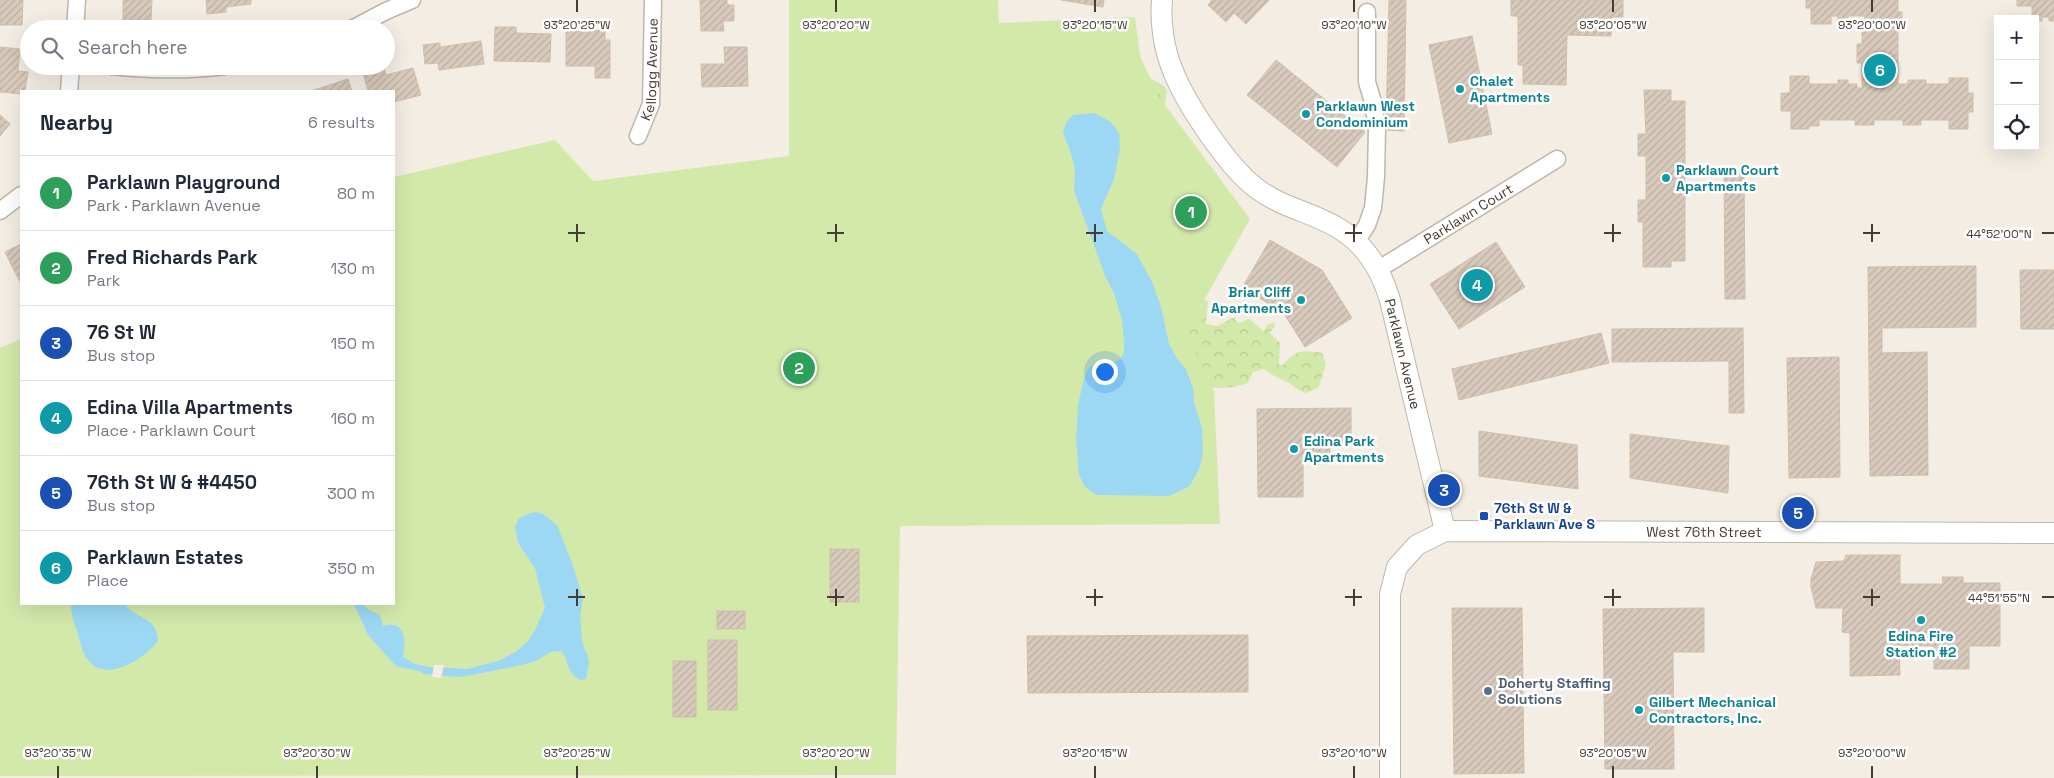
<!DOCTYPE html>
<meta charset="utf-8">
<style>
:root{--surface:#fff;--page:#f2f2f3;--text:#1f2937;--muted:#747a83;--line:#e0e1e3;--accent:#b45309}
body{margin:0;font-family:"Space Grotesk",sans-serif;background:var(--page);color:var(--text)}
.controls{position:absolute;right:15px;top:15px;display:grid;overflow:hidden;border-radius:0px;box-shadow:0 5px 20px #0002}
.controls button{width:45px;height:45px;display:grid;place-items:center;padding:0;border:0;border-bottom:1px solid var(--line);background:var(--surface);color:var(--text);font:25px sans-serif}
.you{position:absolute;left:1104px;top:371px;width:18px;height:18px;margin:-12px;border:4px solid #fff;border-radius:50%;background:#1a73e8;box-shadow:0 0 0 8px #1a73e833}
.badge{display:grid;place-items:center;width:32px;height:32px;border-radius:50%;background:var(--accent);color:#fff;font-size:16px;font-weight:700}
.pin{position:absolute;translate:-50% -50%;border:2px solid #fff;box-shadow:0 1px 5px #0006}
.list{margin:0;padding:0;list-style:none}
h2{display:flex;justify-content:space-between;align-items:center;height:65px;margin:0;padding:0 20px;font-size:21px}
h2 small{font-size:16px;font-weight:400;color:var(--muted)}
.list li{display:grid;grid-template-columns:32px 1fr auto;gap:15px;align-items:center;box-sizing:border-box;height:75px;padding:0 20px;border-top:1px solid var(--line)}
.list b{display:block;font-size:19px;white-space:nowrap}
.list p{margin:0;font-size:16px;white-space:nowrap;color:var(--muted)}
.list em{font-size:16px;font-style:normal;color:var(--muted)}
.icon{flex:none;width:28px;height:28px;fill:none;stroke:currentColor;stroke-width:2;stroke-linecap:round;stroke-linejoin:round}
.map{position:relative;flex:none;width:2054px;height:778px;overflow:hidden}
.search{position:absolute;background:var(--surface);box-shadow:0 5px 20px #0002;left:20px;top:20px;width:375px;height:55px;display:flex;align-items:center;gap:12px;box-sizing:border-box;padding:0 18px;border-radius:28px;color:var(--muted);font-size:19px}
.panel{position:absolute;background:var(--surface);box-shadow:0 5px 20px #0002;left:20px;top:90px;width:375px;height:515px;border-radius:0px}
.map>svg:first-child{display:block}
</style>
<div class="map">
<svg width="2054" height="778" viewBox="0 0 2054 778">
<defs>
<pattern id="forest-crowns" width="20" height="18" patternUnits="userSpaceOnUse" patternTransform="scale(1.25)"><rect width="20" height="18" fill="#d3e9aa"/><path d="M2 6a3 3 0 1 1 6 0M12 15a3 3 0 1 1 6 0" fill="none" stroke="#b6c993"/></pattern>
<pattern id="building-hatch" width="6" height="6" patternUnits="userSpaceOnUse" patternTransform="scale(1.25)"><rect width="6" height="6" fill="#d8cabc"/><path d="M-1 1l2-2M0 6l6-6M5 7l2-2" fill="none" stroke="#bbaea2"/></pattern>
</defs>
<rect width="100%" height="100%" fill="#f3ede4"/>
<path fill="url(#forest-crowns)" d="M 1036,72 L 1141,73 L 1164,86 L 1167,91 L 1163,117 L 1202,298 L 1208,302 L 1206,324 L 1217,326 L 1235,317 L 1236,322 L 1239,323 L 1249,319 L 1264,331 L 1267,325 L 1274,322 L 1275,326 L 1270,333 L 1280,343 L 1279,365 L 1283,365 C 1296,349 1303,350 1322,353 L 1326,365 L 1318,388 L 1306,393 C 1299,391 1295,387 1289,383 C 1280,378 1272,376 1264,369 L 1253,372 L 1248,383 C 1232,388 1219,390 1204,385 Z"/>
<polygon fill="#d3e9aa" points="789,0 998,0 999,23 1135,17 1140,56 1159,97 1250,219 1186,332 1214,391 1220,524 900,526 896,775 0,776 0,348 21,339 21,604 394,604 394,177 555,140 593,181 789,156"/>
<g fill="#9cd8f3">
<polygon points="1094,113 1111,122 1119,133 1120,149 1114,179 1101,209 1107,231 1137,254 1152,282 1161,307 1169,344 1178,360 1186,369 1193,388 1194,402 1202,428 1203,451 1200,467 1190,486 1169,496 1097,495 1085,487 1079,475 1076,439 1078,405 1084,378 1089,368 1098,362 1116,362 1120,359 1124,353 1124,341 1122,320 1114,293 1106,278 1074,191 1075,172 1072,156 1063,133 1066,123 1073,115"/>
<path d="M 536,512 L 543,514 L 557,525 L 572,563 L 583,598 L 580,616 L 582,639 L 584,648 L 588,656 L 589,663 L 586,679 L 580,680 C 566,672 570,662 561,651 L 551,652 L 536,661 L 522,665 L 472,675 L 459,677 L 424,674 L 419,671 L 399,667 L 394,664 L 368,635 L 354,604 L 363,604 L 369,610 L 380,615 L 383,626 C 406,619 406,641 403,657 L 415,664 L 430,667 L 467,669 L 498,661 L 517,651 L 528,641 L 535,630 L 545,608 L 535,568 L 518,543 L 515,527 L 519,518 L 530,513 Z"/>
<path d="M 71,604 L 125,604 C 137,621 157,615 158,641 C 145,658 107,684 88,660 C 81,651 80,640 77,630 C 73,621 71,614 71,604 Z"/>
</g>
<polygon fill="#f3ede4" points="434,665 444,665 441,678 432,677"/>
<g fill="url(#building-hatch)" stroke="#d0beab">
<polygon points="0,0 23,0 22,25 0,25"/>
<polygon points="123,0 152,0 151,21 123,20"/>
<polygon points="206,0 251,0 251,4 226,7 226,12 207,14"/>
<polygon points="700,0 727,0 727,5 734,5 734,21 723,21 724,31 701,31"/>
<polygon points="1061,0 1104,0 1103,7"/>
<polygon points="1212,0 1269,0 1246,24 1234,13 1226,22 1208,5"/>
<polygon points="1389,0 1406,0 1404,131 1386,130"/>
<polygon points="1511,0 1623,0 1623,17 1612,17 1611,36 1567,35 1566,85 1523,84 1523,65 1518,65 1518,16 1511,16"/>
<polygon points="1806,0 1898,0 1898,12 1902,12 1902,30 1898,30 1898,84 1908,84 1908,80 1926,80 1926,84 1949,84 1949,78 1968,78 1968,93 1973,93 1973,112 1968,112 1968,129 1949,129 1949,120 1921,120 1921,125 1903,125 1903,120 1874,120 1874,125 1855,125 1855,120 1819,120 1819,126 1809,126 1809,129 1791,129 1791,111 1781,111 1781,93 1790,93 1790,76 1809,76 1809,84 1838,84 1838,80 1848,80 1848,84 1857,84 1857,88 1862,88 1862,63 1857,63 1857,44 1862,44 1862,21 1865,21 1865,16 1848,16 1848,21 1838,21 1838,16 1831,16 1831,24 1811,24 1811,8 1806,8"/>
<polygon points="2017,0 2054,0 2054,21 2049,21 2049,17 2042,17 2042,21 2035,21 2035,19 2032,19 2032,6 2017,6"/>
<polygon points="495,27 516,27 516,33 551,34 550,62 494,61"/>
<polygon points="605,30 605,40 610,40 610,78 595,78 595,66 566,66 566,31 590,32 590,31"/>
<polygon points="1472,36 1492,134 1449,143 1429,45"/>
<polygon points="481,41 484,64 439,70 438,63 425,64 423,45 440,43 440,47"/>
<polygon points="0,47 20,49 18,71 28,72 25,91 21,91 21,94 0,92"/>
<polygon points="724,47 747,47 748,86 702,87 701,64 725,64"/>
<polygon points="1276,60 1365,132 1337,167 1247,95"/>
<polygon points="371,66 383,66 386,75 413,68 421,95 394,102 394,91 368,91 362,69"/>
<polygon points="348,79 352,91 311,91"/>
<polygon points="1644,90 1671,90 1671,101 1685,101 1685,261 1671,261 1671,267 1643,267 1643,222 1638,222 1638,200 1646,200 1646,156 1638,156 1638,134 1646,134"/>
<polygon points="0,115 10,124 0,136"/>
<polygon points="1724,170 1744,170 1745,299 1725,299"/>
<polygon points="1270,240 1322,270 1352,318 1305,347 1283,312 1242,288"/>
<polygon points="1496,242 1525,287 1459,329 1430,284"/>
<polygon points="21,244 21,284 5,252"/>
<polygon points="1976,266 1976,327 1882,328 1882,353 1927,352 1928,475 1870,476 1868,267"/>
<polygon points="2020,270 2054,270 2054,329 2021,329"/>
<polygon points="1743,328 1744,413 1729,413 1729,361 1612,362 1612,329"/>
<polygon points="1601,333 1609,363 1459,400 1452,369"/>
<polygon points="1839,357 1840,477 1789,478 1787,358"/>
<polygon points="1351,408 1351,442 1330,442 1330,456 1303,457 1303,497 1258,497 1257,409"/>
<polygon points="1479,431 1577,445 1578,489 1479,476"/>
<polygon points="1630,434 1729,446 1728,493 1630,478"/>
<rect x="830" y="549" width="29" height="53"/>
<polygon points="1846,555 1900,555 1900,584 1943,584 1942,577 1963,577 1963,583 2000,583 2000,646 1969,646 1969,669 1934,669 1934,646 1899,645 1900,675 1850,676 1850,633 1842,632 1843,608 1816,608 1811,587 1811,579 1816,562 1844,561"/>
<polygon points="1452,608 1522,608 1524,773 1454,774"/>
<polygon points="1704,608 1704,652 1673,652 1674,769 1605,769 1603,609"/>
<rect x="717" y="611" width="28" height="18"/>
<polygon points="1248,635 1248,692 1028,693 1027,636"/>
<rect x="708" y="640" width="29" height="70"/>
<rect x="673" y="661" width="23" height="56"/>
</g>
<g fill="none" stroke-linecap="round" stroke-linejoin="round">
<defs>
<g id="minor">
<polyline points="75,29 77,0"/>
<polyline points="352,29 386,11 412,0"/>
<path d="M 111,66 C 149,70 187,71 225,66"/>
<polyline points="69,91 71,66"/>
<path id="s1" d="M 638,136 L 651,104 L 653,0"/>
<polyline points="0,211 21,195"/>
<polyline points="1356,242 1367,225 1373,208 1376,177 1377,128 1373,102 1367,82 1367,12"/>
<path id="s2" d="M 1379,269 L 1557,159"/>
</g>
<g id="tertiary">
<path id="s3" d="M 1162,0 C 1160,22 1164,50 1173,71 C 1186,104 1228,167 1256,188 C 1282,208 1312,212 1338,228 C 1366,244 1381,270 1390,300 L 1445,531"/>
<path id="s4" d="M 1390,778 L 1390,594 L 1397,567 L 1417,545 L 1445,531 L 2054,533"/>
</g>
</defs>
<use href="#minor" stroke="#c1b6a9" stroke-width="19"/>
<use href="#tertiary" stroke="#c1b6a9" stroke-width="22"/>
<use href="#minor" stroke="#fff" stroke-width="16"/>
<use href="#tertiary" stroke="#fff" stroke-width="20"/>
</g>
<path fill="none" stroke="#453c33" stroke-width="2" d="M 577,0 L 577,12M 836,0 L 836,12M 1095,0 L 1095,12M 1354,0 L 1354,12M 1613,0 L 1613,12M 1872,0 L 1872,12M 577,224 L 577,242M 836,224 L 836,242M 1095,224 L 1095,242M 1354,224 L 1354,242M 1613,224 L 1613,242M 1872,224 L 1872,242M 568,233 L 585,233M 827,233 L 844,233M 1086,233 L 1103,233M 1345,233 L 1362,233M 1604,233 L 1621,233M 1863,233 L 1880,233M 2042,233 L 2054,233M 577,589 L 577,606M 836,589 L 836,606M 1095,589 L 1095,606M 1354,589 L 1354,606M 1613,589 L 1613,606M 1872,589 L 1872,606M 568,597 L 585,597M 827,597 L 844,597M 1086,597 L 1103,597M 1345,597 L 1362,597M 1604,597 L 1621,597M 1863,597 L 1880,597M 2042,597 L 2054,597M 58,766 L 58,778M 317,766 L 317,778M 577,766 L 577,778M 836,766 L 836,778M 1095,766 L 1095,778M 1354,766 L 1354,778M 1613,766 L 1613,778M 1872,766 L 1872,778"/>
<g fill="#0f9aa8" stroke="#fff" stroke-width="2">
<circle cx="1460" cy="89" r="5"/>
<circle cx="1306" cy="114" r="5"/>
<circle cx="1666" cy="178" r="5"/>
<circle cx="1301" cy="300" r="5"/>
<circle cx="1294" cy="449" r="5"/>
<circle cx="1921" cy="620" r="5"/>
<circle cx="1639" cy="710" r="5"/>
</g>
<rect fill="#1a4fb4" stroke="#fff" stroke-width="2" x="1479" y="511" width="10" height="10" rx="2.5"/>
<circle fill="#5c6f8a" stroke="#fff" stroke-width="2" cx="1488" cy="691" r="5"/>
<g text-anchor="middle" stroke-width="5" stroke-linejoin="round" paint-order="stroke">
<g font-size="14" fill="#453c33" stroke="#fff">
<text dy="5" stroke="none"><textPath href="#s1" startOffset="69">Kellogg Avenue</textPath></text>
<text dy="5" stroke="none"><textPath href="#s2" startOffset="105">Parklawn Court</textPath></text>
<text dy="5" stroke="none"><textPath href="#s3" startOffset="455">Parklawn Avenue</textPath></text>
<text dy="5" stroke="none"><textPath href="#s4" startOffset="532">West 76th Street</textPath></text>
</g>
<g font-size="14" font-weight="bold" fill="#0d838f" stroke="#fff" text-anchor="start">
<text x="1470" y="86">Chalet<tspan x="1470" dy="16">Apartments</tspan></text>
<text x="1316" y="111">Parklawn West<tspan x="1316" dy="16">Condominium</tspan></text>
<text x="1676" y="175">Parklawn Court<tspan x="1676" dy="16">Apartments</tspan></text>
<text x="1291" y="297" text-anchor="end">Briar Cliff<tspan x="1291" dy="16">Apartments</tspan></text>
<text x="1304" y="446">Edina Park<tspan x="1304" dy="16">Apartments</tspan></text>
<text x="1921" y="641" text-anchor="middle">Edina Fire<tspan x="1921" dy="16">Station #2</tspan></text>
<text x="1649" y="707">Gilbert Mechanical<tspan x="1649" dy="16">Contractors, Inc.</tspan></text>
</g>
<g font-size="14" font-weight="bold" fill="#164399" stroke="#fff" text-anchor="start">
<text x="1494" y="513">76th St W &amp;<tspan x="1494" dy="16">Parklawn Ave S</tspan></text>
</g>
<g font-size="14" font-weight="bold" fill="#4e5e75" stroke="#fff" text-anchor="start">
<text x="1498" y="688">Doherty Staffing<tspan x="1498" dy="16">Solutions</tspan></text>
</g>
</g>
<g font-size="12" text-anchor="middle" fill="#453c33" stroke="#fff" stroke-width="5" stroke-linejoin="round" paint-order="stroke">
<text x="577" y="29">93°20'25"W</text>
<text x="836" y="29">93°20'20"W</text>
<text x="1095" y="29">93°20'15"W</text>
<text x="1354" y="29">93°20'10"W</text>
<text x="1613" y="29">93°20'05"W</text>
<text x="1872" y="29">93°20'00"W</text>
<text x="1999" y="238">44°52'00"N</text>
<text x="1999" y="602">44°51'55"N</text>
<text x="58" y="757">93°20'35"W</text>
<text x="317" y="757">93°20'30"W</text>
<text x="577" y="757">93°20'25"W</text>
<text x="836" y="757">93°20'20"W</text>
<text x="1095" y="757">93°20'15"W</text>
<text x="1354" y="757">93°20'10"W</text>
<text x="1613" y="757">93°20'05"W</text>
<text x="1872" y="757">93°20'00"W</text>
</g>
</svg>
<div class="controls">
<button>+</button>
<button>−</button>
<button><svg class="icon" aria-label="locate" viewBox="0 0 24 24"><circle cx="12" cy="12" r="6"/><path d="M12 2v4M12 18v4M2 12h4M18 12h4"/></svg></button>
</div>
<div class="you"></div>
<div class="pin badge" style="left:1191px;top:212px;background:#2e9e5b">1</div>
<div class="pin badge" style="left:799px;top:368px;background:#2e9e5b">2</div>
<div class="pin badge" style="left:1444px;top:490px;background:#1a4fb4">3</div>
<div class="pin badge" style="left:1477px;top:285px;background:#0f9aa8">4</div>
<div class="pin badge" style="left:1798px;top:513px;background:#1a4fb4">5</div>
<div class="pin badge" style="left:1880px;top:70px;background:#0f9aa8">6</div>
<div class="search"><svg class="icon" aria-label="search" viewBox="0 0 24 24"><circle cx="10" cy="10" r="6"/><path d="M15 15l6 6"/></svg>Search here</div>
<section class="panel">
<h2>Nearby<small>6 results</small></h2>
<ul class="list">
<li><span class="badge" style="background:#2e9e5b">1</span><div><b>Parklawn Playground</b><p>Park · Parklawn Avenue</p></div><em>80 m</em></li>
<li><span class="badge" style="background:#2e9e5b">2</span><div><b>Fred Richards Park</b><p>Park</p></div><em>130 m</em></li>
<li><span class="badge" style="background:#1a4fb4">3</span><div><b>76 St W</b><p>Bus stop</p></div><em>150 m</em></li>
<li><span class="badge" style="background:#0f9aa8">4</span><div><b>Edina Villa Apartments</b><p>Place · Parklawn Court</p></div><em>160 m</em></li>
<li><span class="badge" style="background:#1a4fb4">5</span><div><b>76th St W &amp; #4450</b><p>Bus stop</p></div><em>300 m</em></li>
<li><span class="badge" style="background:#0f9aa8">6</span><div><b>Parklawn Estates</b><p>Place</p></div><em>350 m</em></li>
</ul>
</section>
</div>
